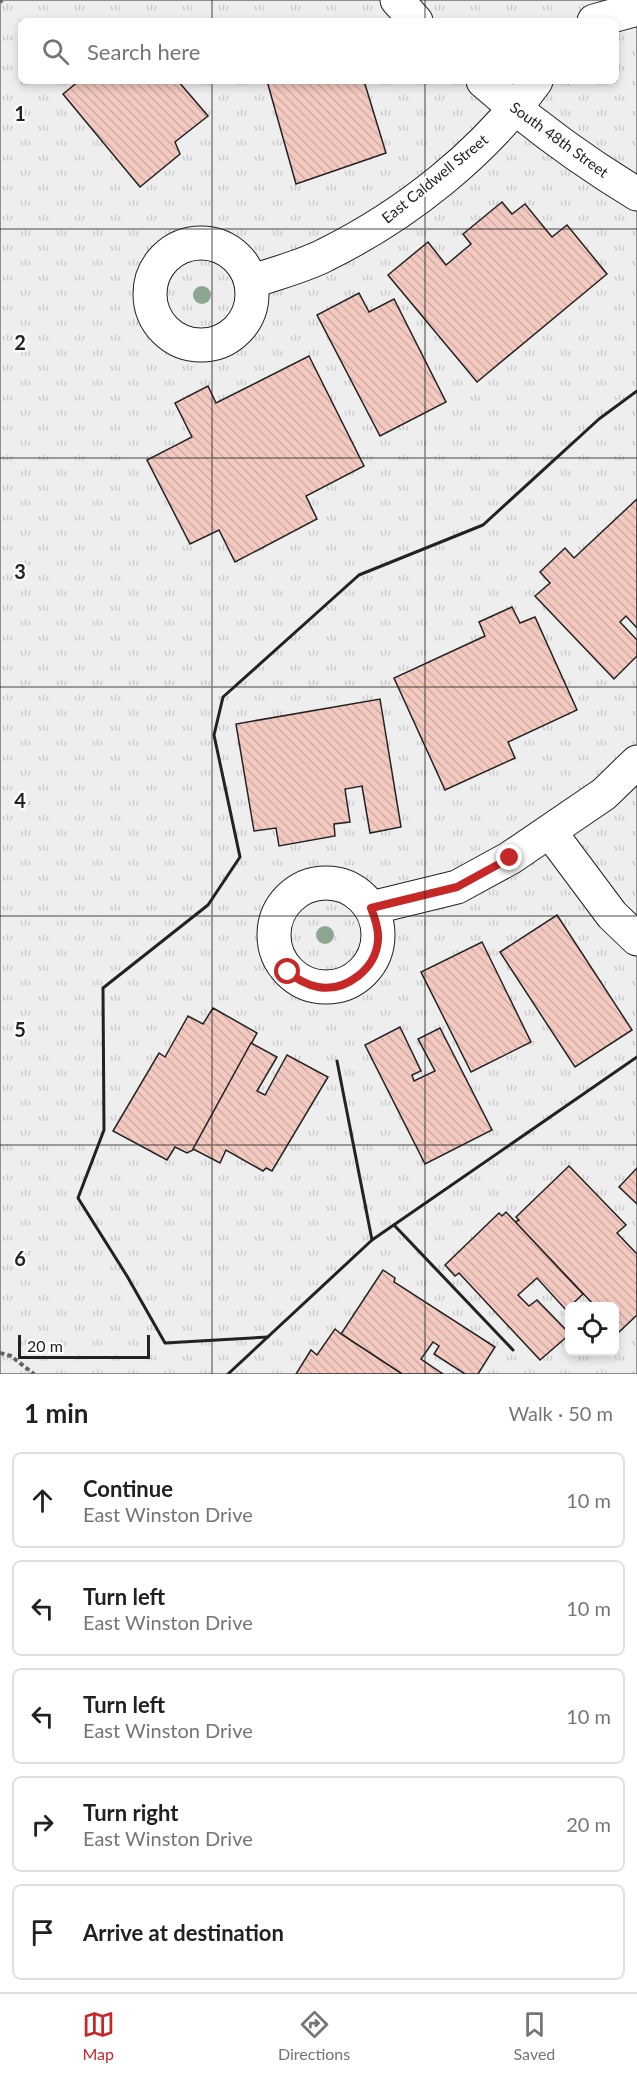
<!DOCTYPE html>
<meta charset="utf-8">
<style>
:root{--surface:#fff;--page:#f2f2f2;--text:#202124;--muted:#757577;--line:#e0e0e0;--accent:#c62828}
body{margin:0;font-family:Lato,sans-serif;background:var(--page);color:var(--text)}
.controls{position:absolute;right:18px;bottom:18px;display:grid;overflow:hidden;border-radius:9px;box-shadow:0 3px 9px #0003}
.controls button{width:54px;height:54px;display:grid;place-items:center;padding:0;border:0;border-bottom:2px solid var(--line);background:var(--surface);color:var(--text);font:30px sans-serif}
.scale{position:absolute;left:18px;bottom:15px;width:132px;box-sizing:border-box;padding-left:6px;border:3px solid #222;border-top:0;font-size:16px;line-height:21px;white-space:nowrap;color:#222;-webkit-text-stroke:4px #fff;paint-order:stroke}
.stop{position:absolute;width:18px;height:18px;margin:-14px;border:4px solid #c62828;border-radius:50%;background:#fff}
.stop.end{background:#c62828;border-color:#fff;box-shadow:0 2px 6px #0008}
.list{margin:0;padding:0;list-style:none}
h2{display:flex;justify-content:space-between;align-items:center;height:78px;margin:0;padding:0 24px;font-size:26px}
h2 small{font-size:20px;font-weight:400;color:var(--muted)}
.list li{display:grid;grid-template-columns:39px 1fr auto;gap:18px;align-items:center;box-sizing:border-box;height:96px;margin:0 12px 12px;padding:0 12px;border:2px solid var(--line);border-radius:9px}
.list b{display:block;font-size:22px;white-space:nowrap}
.list p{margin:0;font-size:20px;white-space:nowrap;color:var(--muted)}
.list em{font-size:20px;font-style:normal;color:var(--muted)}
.icon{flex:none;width:33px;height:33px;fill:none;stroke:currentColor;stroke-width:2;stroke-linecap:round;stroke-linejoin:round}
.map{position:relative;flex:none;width:637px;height:1374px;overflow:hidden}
.search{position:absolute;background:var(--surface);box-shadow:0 3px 9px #0003;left:18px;right:18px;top:18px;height:66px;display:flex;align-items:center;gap:15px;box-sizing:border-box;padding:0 21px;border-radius:9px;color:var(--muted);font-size:22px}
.sheet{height:618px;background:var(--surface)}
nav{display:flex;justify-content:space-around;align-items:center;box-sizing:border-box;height:84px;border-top:2px solid var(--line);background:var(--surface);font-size:16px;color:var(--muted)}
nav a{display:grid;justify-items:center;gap:3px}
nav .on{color:var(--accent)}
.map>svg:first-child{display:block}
</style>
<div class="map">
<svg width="637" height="1374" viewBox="0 0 637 1374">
<defs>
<pattern id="grass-tufts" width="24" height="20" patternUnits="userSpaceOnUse" patternTransform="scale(1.5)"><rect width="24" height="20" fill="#eee"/><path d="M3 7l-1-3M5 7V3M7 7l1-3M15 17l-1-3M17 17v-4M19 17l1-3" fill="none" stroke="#ccc"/></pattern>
<pattern id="building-back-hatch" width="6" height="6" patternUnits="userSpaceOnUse" patternTransform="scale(1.5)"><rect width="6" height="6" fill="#f3c9c0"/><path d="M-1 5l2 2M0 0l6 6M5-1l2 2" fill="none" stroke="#d0aca5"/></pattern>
</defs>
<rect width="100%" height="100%" fill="#fff"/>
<path fill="url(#grass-tufts)" stroke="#6f6f6f" stroke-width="1.5" fill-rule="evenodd" d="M 0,0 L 637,0 L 637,1374 L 0,1374 ZM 21,21 L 616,21 L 616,81 L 21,81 ZM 570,1306 L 614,1306 L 614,1352 L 570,1352 Z"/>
<g fill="url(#building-back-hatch)" stroke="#222" stroke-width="1.5">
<polygon points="79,81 178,81 208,116 175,142 180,154 140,187 63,94"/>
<polygon points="267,81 364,81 386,153 296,184"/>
<polygon points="502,202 512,214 525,204 552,237 567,225 607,274 477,382 388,275 428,242 446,265 471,244 463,234"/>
<polygon points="359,293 369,312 394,299 446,402 380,436 317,315"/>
<polygon points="309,356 364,466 306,496 317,519 235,562 219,530 190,544 147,460 192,437 175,403 208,386 216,403"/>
<polygon points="637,499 637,628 626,616 620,622 637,640 637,656 614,679 535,596 550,583 540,572 565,548 574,558"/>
<polygon points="512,607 520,623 535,617 577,710 508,742 515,758 445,790 394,678 485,636 479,622"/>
<polygon points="380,699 401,827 370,833 362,786 345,789 350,822 334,824 335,836 279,846 276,828 254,831 236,724"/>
<polygon points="557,915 632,1030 575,1067 500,952"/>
<polygon points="482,942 531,1042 471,1072 421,972"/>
<polygon points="213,1008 257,1033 193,1150 187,1153 175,1147 167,1160 113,1131 159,1053 165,1057 188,1016 203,1024"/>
<polygon points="400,1027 421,1071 412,1075 414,1081 435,1071 418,1039 440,1028 492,1130 425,1164 365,1045"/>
<polygon points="251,1043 277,1057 257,1091 265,1095 287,1055 328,1077 272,1171 266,1168 263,1171 226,1150 220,1163 193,1149"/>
<polygon points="569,1166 626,1225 617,1233 637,1254 637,1315 619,1332 614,1328 614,1306 595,1306 515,1222 519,1220 516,1217"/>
<polygon points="637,1168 637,1204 619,1187"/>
<polygon points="506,1212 583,1294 566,1310 537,1278 518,1295 529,1306 537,1300 570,1334 540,1360 459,1273 455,1276 445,1265 499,1213 502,1216"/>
<polygon points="383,1270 395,1278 394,1282 495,1347 478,1374 465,1374 434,1354 439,1346 433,1342 421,1359 443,1374 402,1374 341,1334"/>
<polygon points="335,1329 341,1334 402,1374 296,1374 311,1350 317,1355"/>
</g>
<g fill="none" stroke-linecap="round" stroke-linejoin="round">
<defs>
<g id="street">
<polyline points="397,0 416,21"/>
<polyline points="594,21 637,9"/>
<path d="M 483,81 C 531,123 582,161 637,194"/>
<circle cx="201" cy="294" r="51"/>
<path d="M 251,282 C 275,273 302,267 325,255 C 406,215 483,154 536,81"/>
<polyline points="550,832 612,915 637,939"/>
<circle cx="326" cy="935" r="52"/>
<polyline points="371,908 457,887 510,858 604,794 637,762"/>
</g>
</defs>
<use href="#street" stroke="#222" stroke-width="35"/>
<g stroke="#646464" stroke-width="4" stroke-dasharray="4.5 3" stroke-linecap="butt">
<polyline points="0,2 2,0"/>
<polyline points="0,1353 11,1356 34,1374"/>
</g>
<use href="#street" stroke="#fff" stroke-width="33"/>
<g stroke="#222" stroke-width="3">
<polyline points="394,1225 513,1350"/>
<polyline points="372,1240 637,1057"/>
<polyline points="268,1337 165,1343 127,1276 78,1198 104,1130 103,988 208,905 240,857 214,735 223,697 359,575 483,525 599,419 637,391"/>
<polyline points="228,1374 372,1240 337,1061"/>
</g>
</g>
<g fill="#8da692">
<circle cx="202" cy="295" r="9"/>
<circle cx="325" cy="935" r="9"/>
</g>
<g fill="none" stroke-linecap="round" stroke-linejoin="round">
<path stroke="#c62828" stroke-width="8" d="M 288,972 C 298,979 306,985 318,987 C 346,992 376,969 378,940 C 379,929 375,918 371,908 L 457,887 L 510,858"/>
</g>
<path fill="none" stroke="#222" stroke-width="1.5" stroke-opacity="0.55" d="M 212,0 L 212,21M 425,0 L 425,21M 212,81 L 212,1374M 425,81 L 425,1374M 0,229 L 637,229M 0,458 L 637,458M 0,687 L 637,687M 0,916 L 637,916M 0,1145 L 637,1145"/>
<g text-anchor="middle" stroke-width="4.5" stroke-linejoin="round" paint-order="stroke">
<g font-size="15" fill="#222" stroke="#fff">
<text transform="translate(559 140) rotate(36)" y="5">South 48th Street</text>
<text transform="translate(435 179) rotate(-39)" y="5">East Caldwell Street</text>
</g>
</g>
<g font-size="20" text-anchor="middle" font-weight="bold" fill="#222" stroke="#fff" stroke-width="4.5" stroke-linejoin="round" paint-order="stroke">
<text x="20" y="121">1</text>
<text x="20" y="350">2</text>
<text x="20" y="579">3</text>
<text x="20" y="808">4</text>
<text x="20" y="1037">5</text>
<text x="20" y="1266">6</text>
</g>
</svg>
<div class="controls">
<button><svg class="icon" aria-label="locate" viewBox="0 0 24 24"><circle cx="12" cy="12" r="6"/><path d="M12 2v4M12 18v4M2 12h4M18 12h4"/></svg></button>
</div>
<div class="scale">20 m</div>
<div class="stop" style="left:288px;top:972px"></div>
<div class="stop end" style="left:510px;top:858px"></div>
<div class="search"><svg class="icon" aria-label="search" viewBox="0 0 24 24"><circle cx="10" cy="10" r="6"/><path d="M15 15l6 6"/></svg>Search here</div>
</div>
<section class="sheet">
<h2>1 min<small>Walk · 50 m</small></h2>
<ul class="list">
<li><svg class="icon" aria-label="ahead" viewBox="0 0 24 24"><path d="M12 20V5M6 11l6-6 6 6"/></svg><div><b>Continue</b><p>East Winston Drive</p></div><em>10 m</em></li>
<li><svg class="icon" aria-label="left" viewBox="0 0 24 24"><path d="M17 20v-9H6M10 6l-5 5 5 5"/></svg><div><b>Turn left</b><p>East Winston Drive</p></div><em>10 m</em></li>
<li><svg class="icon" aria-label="left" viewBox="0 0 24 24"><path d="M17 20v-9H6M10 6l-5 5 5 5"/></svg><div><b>Turn left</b><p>East Winston Drive</p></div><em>10 m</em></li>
<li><svg class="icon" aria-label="right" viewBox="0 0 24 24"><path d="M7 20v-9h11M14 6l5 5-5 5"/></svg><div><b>Turn right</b><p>East Winston Drive</p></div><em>20 m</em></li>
<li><svg class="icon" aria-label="arrive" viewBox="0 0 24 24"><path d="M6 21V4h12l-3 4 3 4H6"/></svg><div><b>Arrive at destination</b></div></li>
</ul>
</section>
<nav>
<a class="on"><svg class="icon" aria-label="map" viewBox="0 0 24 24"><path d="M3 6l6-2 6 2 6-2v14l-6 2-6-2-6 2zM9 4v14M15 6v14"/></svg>Map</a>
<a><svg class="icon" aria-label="directions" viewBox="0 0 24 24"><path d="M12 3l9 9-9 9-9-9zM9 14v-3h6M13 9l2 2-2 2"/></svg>Directions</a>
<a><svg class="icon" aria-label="saved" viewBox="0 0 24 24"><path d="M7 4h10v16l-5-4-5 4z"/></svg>Saved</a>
</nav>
